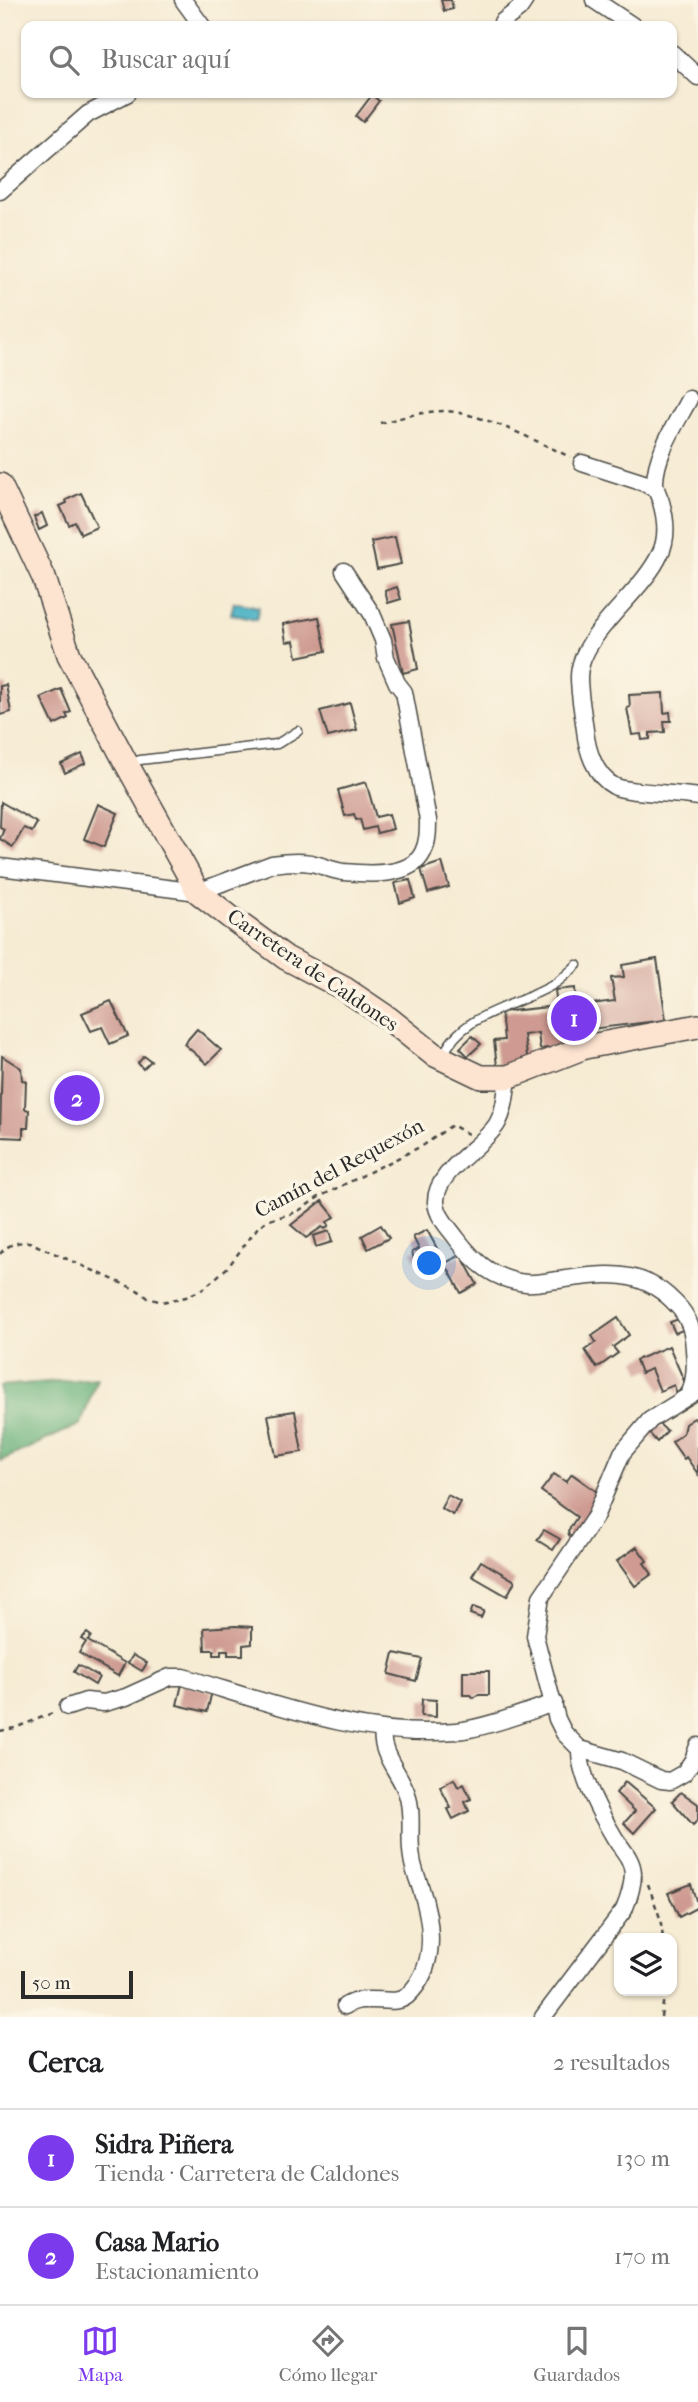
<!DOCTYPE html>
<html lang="es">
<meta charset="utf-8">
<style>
:root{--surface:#fff;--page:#f2f2f2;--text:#202124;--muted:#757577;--line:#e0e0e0;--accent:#7c3aed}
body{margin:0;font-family:"IM FELL French Canon",serif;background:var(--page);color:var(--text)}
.controls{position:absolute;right:21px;bottom:21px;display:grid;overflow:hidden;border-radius:14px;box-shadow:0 2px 5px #0004}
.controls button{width:63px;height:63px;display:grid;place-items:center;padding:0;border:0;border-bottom:2px solid var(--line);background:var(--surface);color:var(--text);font:35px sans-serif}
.scale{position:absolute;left:21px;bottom:18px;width:112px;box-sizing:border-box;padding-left:7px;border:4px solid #2b2b2b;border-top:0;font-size:19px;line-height:24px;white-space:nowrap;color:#2b2b2b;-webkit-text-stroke:5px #fcf5e5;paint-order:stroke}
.you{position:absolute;left:430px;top:1264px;width:24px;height:24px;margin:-18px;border:5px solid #fff;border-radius:50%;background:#1a73e8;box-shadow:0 0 0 10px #1a73e833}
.badge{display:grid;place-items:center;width:46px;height:46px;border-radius:50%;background:var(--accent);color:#fff;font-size:23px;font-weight:700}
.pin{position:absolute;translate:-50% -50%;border:4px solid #fff;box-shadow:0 2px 7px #0006}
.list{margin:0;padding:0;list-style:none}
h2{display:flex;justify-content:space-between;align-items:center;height:91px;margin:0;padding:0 28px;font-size:30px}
h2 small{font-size:23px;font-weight:400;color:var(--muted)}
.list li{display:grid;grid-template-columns:46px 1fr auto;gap:21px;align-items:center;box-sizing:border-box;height:98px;padding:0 28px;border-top:2px solid var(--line)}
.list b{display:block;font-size:26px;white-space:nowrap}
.list p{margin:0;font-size:23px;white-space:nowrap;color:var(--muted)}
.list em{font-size:23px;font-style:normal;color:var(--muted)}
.icon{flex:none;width:38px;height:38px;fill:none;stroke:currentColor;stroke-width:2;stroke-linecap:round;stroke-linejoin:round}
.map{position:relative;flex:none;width:698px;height:2017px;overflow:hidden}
.search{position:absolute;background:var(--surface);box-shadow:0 2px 5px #0004;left:21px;right:21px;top:21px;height:77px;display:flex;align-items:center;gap:18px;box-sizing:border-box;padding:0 24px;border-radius:14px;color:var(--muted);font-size:26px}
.sheet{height:287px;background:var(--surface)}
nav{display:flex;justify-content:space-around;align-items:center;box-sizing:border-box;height:98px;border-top:2px solid var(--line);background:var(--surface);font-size:19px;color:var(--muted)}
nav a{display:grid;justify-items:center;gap:4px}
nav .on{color:var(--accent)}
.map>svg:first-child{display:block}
</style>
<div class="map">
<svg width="698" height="2017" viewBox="0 0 698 2017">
<rect width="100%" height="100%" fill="#fcf5e5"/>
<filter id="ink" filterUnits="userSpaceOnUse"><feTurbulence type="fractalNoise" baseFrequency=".0143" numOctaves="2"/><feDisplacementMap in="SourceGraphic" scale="14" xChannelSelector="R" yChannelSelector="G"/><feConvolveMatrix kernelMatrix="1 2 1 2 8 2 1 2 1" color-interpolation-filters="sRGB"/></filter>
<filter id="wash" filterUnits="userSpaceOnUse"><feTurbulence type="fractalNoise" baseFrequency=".00686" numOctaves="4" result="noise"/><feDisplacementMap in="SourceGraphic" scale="28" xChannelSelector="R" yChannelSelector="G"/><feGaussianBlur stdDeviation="1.57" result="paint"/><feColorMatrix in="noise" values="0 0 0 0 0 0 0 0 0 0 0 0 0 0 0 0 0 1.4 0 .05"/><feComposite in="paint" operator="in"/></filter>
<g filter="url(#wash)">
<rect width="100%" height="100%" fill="#f6ebd3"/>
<polygon fill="#68b179" stroke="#4a6e52" stroke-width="2" points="97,1378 81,1424 0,1461 0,1386"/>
<polygon fill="#46b1c4" stroke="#386e78" stroke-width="2" points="234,602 259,607 256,620 231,614"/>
<g id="blocks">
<g fill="#ce9a91">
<polygon points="441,0 451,0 453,9 444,11"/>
<polygon points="372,95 379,101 363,122 356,116"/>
<polygon points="81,493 97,527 81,534 75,522 69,525 60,506 67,503 66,500"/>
<polygon points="42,513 47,526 39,530 34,517"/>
<polygon points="395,537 401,564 377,569 371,542"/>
<polygon points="397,587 401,599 388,603 385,591"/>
<polygon points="319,617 326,651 297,657 294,641 286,642 283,624"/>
<polygon points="409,621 418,669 403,673 392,624"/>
<polygon points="6,685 11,712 0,715 0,686"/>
<polygon points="61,689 71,712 66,714 68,718 54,725 41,698"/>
<polygon points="663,693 664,713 670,712 671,721 664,721 665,732 650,733 650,739 642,740 641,734 632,735 627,708 630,707 629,695"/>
<polygon points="350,703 357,730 328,737 320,711"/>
<polygon points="82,754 86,763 65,773 61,764"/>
<polygon points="366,782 376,817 389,814 393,829 377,833 375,827 363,830 360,819 356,820 354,814 345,816 338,790"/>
<polygon points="1,802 37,823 32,832 24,828 13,847 0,839 4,829 0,827"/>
<polygon points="98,804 118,813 104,847 84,839"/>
<polygon points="442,862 449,887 428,893 421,869"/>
<polygon points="410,880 415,898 400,903 395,883"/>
<polygon points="657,959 666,1020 573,1031 575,1045 540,1049 538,1033 524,1035 528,1062 497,1066 494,1041 504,1040 501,1012 557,1006 555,990 575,988 576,1006 615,1001 611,978 624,977 622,965"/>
<polygon points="111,1001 128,1036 110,1044 102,1027 91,1031 82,1013"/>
<polygon points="197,1029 221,1050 207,1064 184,1044"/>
<polygon points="472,1036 481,1044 468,1056 460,1048"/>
<polygon points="2,1056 21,1068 22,1080 26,1081 25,1109 29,1110 28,1128 23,1128 23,1138 0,1137"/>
<polygon points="144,1056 151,1061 143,1069 138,1063"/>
<polygon points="322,1201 335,1217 327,1222 329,1225 325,1229 322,1227 306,1238 291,1225"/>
<polygon points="381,1225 389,1238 368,1249 362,1236"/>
<polygon points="427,1230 445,1263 430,1271 422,1255 414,1259 412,1252 419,1249 413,1237"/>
<polygon points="329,1231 332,1242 316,1247 313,1236"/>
<polygon points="461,1255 477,1284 461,1293 445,1263"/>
<polygon points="618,1318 629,1335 613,1347 618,1353 597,1368 585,1350 596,1342 592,1336"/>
<polygon points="679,1319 683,1330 675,1333 670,1322"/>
<polygon points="669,1346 685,1383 677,1394 674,1385 660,1391 651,1369 641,1373 636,1360"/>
<polygon points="295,1411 302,1452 276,1456 268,1415"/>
<polygon points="694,1418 698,1423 698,1474 686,1457 684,1459 672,1442 683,1433 685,1424"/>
<polygon points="659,1424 667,1431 657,1442 648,1432"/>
<polygon points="554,1474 566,1482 572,1474 600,1494 586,1515 589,1517 574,1538 569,1535 568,1531 577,1517 541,1491"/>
<polygon points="448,1495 460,1502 453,1515 441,1508"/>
<polygon points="544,1530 560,1539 553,1550 537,1540"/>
<polygon points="637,1547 647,1561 644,1563 652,1574 635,1586 617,1561"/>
<polygon points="481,1561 515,1581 507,1596 472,1576"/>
<polygon points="473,1607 484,1611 481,1618 470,1614"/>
<polygon points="235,1626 252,1627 252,1644 243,1645 243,1655 228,1655 228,1650 221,1650 221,1655 214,1655 214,1650 205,1650 204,1628"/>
<polygon points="87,1633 91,1636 88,1641 125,1663 118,1676 79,1653 86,1642 81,1639"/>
<polygon points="394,1653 422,1659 416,1681 389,1674"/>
<polygon points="133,1655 147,1663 142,1671 128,1663"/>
<polygon points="78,1665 99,1677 95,1685 74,1672"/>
<polygon points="463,1671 489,1671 489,1695 478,1695 474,1698 471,1695 463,1695"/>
<polygon points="182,1684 212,1691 207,1712 177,1705"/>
<polygon points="422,1699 436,1700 436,1717 421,1716"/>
<polygon points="454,1779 458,1787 464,1784 471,1799 465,1802 469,1811 453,1819 448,1809 451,1808 440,1787"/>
<polygon points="625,1782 656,1808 634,1833 624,1823 635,1811 616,1793"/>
<polygon points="681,1792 698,1804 698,1820 693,1825 672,1801"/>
<polygon points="691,1884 698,1907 679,1917 668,1893"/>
</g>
</g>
</g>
<g filter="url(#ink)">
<use href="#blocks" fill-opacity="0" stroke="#494844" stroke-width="2"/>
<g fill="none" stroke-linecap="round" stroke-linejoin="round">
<defs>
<g id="lane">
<polyline points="129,763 140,760 277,744 298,731"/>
<path d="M 443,1056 C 462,1011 519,1007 556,983 C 563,978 570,971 577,965"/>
</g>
<g id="street">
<polyline points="183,0 202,26"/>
<polyline points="594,0 633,26"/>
<polyline points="502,22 519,9 525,0"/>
<polyline points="672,53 698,77"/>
<polyline points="0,191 88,114 128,93"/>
<path d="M 689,399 C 676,424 656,453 655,482 C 655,490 659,495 661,502 C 666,519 668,538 660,554 C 642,594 579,635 579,677 C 579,695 583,713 585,730 C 587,750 595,776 614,786 C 626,793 679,793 698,797"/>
<polyline points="582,463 644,483 655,489"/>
<path d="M 0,867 L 198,892 L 272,864 C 285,862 299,861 311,863 C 321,865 331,870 343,872 C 366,874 411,878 423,852 C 428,842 428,831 428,820 L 404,692 L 397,683 L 386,658 L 383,640 L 372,614 L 344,571"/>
<path d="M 508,1077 C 506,1093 505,1110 497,1124 C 482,1148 435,1171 436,1202 C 437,1216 449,1228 457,1239 C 475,1263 495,1280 526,1283 C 536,1284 548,1281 558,1280 C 601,1274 640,1267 673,1301 C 684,1311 691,1323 693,1338 C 695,1358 697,1376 689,1395"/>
<polyline points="698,1390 650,1420 622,1453 595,1517 541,1597 535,1636 557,1719 564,1733 580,1749 622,1761 661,1780 670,1781 684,1773 693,1760 698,1746"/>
<path d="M 68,1707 L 86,1701 L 104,1703 L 126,1697 L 170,1677 L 183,1677 C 270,1703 364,1739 456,1731 C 482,1729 527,1712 554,1703"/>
<path d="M 345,2006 C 367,1992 393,2008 407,1996 C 437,1968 433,1925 421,1889 C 418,1879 413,1869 412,1858 C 408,1837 414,1815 407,1794 C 400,1772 379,1754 383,1730"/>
<path d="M 543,2017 L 624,1910 C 629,1898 633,1886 633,1873 C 632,1857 620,1848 613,1835 C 600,1813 579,1774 580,1749"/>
</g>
<polyline id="secondary" points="0,485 44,578 69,655 125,761 198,892 230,917 286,958 345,989 388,1018 433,1054 481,1077 508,1077 585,1047 698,1026"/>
</defs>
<use href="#lane" stroke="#494844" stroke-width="11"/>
<use href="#street" stroke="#494844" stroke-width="19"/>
<use href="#secondary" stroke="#494844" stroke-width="26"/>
<g stroke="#494844" stroke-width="2.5" stroke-dasharray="5 5" stroke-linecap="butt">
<path d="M 380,423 C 401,418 422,411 444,411 C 480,412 536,441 570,457"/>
<path d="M 0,1254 C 8,1244 17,1242 29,1242 L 139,1291 L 148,1298 L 162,1302 L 186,1297 L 203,1289 L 228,1267 L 258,1227 L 266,1221 L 297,1212 L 319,1197 L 424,1145 L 452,1125 L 468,1134"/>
<polyline points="0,1731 15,1728 55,1712"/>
<polyline points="648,1884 660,1918 663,1938"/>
<polyline points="661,2017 665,1991"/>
</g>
<use href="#lane" stroke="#fff" stroke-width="8"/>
<use href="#street" stroke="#fff" stroke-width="16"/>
<use href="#secondary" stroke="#fde4d1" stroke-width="23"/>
</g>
</g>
<g text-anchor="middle" stroke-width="7" stroke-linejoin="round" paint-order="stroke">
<g font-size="21" fill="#2b2b2b" stroke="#fcf5e5">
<text transform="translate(313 970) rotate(34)" y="7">Carretera de Caldones</text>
<text transform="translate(339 1168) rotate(-28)" y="7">Camín del Requexón</text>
</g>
</g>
</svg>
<div class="controls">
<button><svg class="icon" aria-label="layers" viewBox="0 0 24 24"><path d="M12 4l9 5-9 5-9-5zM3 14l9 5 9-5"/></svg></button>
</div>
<div class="scale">50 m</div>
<div class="you"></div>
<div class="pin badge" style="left:574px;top:1018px">1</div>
<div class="pin badge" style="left:77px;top:1098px">2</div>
<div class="search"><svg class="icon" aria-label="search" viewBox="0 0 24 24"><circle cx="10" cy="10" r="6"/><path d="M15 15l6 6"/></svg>Buscar aquí</div>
</div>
<section class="sheet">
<h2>Cerca<small>2 resultados</small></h2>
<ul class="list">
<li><span class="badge">1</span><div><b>Sidra Piñera</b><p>Tienda · Carretera de Caldones</p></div><em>130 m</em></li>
<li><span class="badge">2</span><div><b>Casa Mario</b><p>Estacionamiento</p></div><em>170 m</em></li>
</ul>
</section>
<nav>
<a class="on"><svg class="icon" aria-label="map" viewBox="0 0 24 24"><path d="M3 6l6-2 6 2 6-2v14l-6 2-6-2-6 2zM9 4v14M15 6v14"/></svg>Mapa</a>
<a><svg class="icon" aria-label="directions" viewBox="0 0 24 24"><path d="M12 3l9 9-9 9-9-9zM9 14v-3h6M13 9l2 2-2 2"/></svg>Cómo llegar</a>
<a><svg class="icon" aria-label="saved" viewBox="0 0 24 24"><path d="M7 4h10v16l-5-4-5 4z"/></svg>Guardados</a>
</nav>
